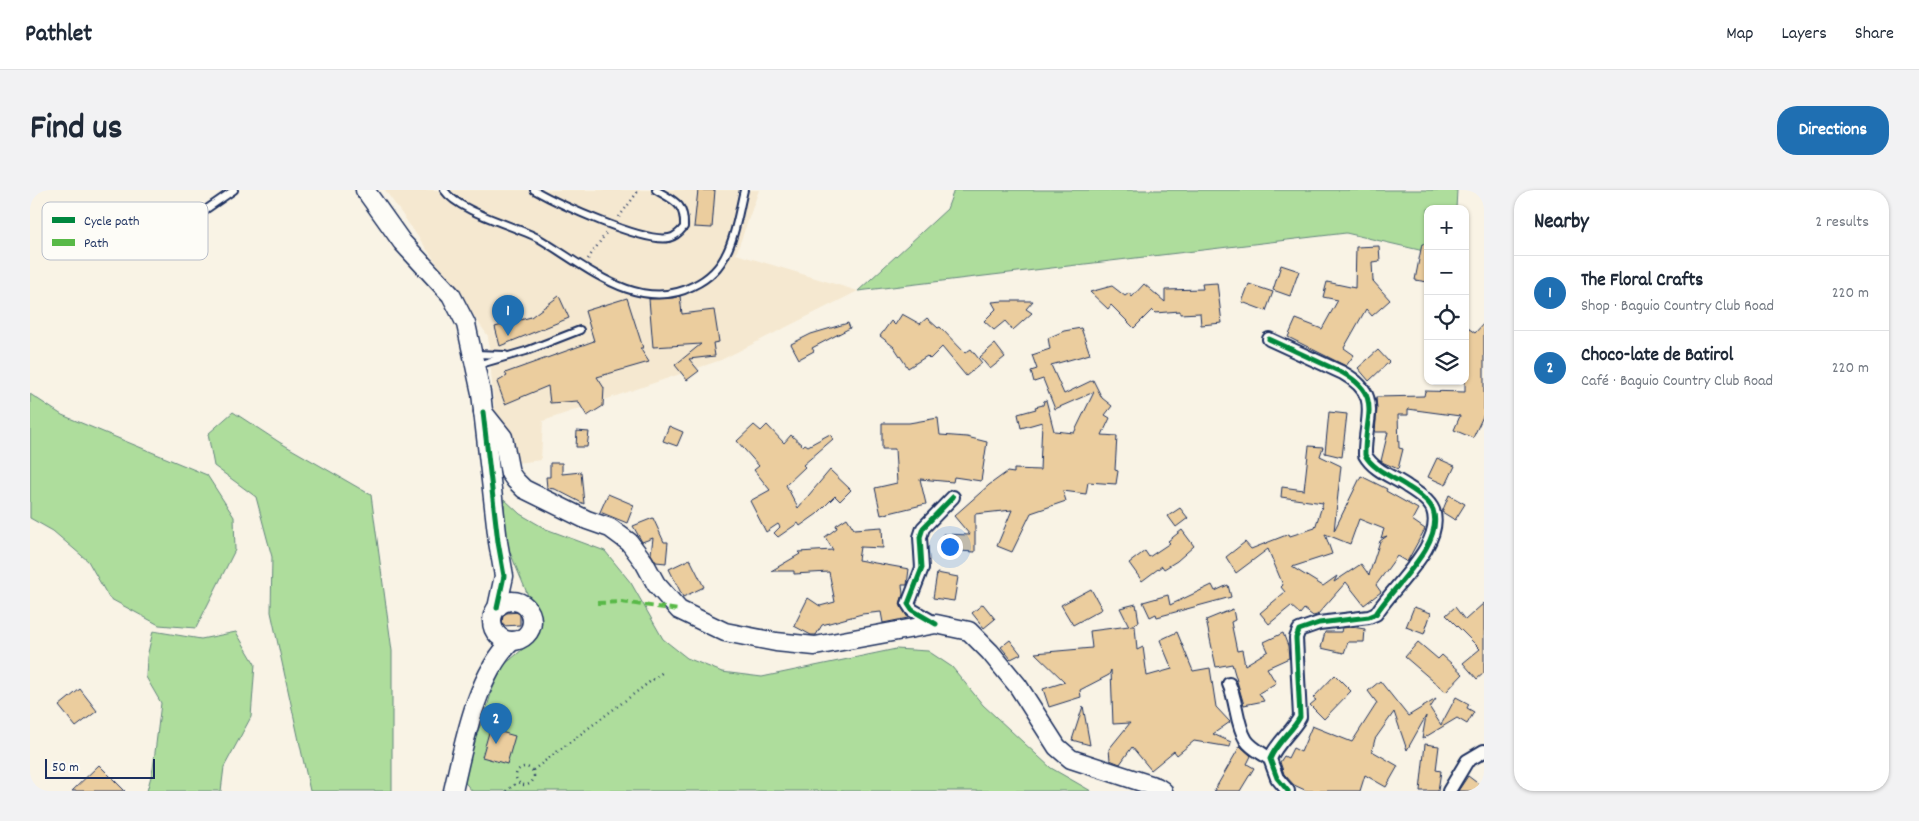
<!DOCTYPE html>
<meta charset="utf-8">
<style>
:root{--surface:#fff;--page:#f2f2f3;--text:#1f2937;--muted:#747a83;--line:#e0e1e3;--accent:#1f6fb2}
body{margin:0;font-family:Dekko,sans-serif;background:var(--page);color:var(--text)}
.controls{position:absolute;right:15px;top:15px;display:grid;overflow:hidden;border-radius:10px;box-shadow:0 1px 4px #0004}
.controls button{width:45px;height:45px;display:grid;place-items:center;padding:0;border:0;border-bottom:1px solid var(--line);background:var(--surface);color:var(--text);font:25px sans-serif}
.scale{position:absolute;left:15px;bottom:12px;width:110px;box-sizing:border-box;padding-left:5px;border:2px solid #1b2f5e;border-top:0;font-size:14px;line-height:18px;white-space:nowrap;color:#1b2f5e;-webkit-text-stroke:4px #fdfcf7;paint-order:stroke}
.you{position:absolute;left:919px;top:356px;width:18px;height:18px;margin:-12px;border:4px solid #fff;border-radius:50%;background:#1a73e8;box-shadow:0 0 0 8px #1a73e833}
.badge{display:grid;place-items:center;width:32px;height:32px;border-radius:50%;background:var(--accent);color:#fff;font-size:16px;font-weight:700}
.pin{position:absolute;translate:-50% -41px;filter:drop-shadow(0 1px 2px #0008)}
.pin::after{content:'';position:absolute;top:26px;width:18px;height:15px;background:inherit;clip-path:polygon(0 0,100% 0,50% 100%)}
.list{margin:0;padding:0;list-style:none}
h2{display:flex;justify-content:space-between;align-items:center;height:65px;margin:0;padding:0 20px;font-size:21px}
h2 small{font-size:16px;font-weight:400;color:var(--muted)}
.list li{display:grid;grid-template-columns:32px 1fr auto;gap:15px;align-items:center;box-sizing:border-box;height:75px;padding:0 20px;border-top:1px solid var(--line)}
.list b{display:block;font-size:19px;white-space:nowrap}
.list p{margin:0;font-size:16px;white-space:nowrap;color:var(--muted)}
.list em{font-size:16px;font-style:normal;color:var(--muted)}
.icon{flex:none;width:28px;height:28px;fill:none;stroke:currentColor;stroke-width:2;stroke-linecap:round;stroke-linejoin:round}
.map{position:relative;flex:none;width:1454px;height:601px;overflow:hidden;border-radius:20px}
header{display:flex;align-items:center;gap:30px;box-sizing:border-box;height:70px;padding:0 25px;background:var(--surface);border-bottom:1px solid var(--line)}
header strong{font-size:24px}
nav{display:flex;gap:28px;margin-inline-start:auto;font-size:18px}
.intro{display:flex;align-items:center;justify-content:space-between;box-sizing:border-box;height:120px;padding:0 30px}
h1{margin:0;font-size:35px}
.button{padding:12px 22px;border-radius:20px;background:var(--accent);color:#fff;font-size:18px;font-weight:700}
main{display:flex;gap:30px;padding:0 30px}
aside{flex:1;background:var(--surface);border-radius:20px;box-shadow:0 1px 4px #0004}
.map>svg:first-child{display:block}
</style>
<header>
<strong>Pathlet</strong>
<nav><a>Map</a><a>Layers</a><a>Share</a></nav>
</header>
<div class="intro"><h1>Find us</h1><a class="button">Directions</a></div>
<main>
<div class="map">
<svg width="1454" height="601" viewBox="0 0 1454 601">
<rect width="100%" height="100%" fill="#f9f3e5"/>
<filter id="ink" filterUnits="userSpaceOnUse"><feTurbulence type="fractalNoise" baseFrequency=".02" numOctaves="2"/><feDisplacementMap in="SourceGraphic" scale="10" xChannelSelector="R" yChannelSelector="G"/><feConvolveMatrix kernelMatrix="1 2 1 2 8 2 1 2 1" color-interpolation-filters="sRGB"/></filter>
<g filter="url(#ink)">
<polygon fill="#f5e8d0" points="355,0 729,0 706,64 828,101 691,170 513,231 511,270 469,275 458,146"/>
<g fill="#aedd9c" stroke="#64867d">
<polygon points="924,0 1427,0 1426,19 1398,19 1398,62 1316,43 828,101 917,19"/>
<polygon points="0,204 32,225 177,285 204,327 205,360 166,438 129,435 79,408 58,371 23,341 0,328"/>
<polygon points="203,222 249,252 341,305 362,461 362,601 280,601 241,422 242,367 226,307 184,276 178,244"/>
<polygon points="474,309 490,324 516,339 575,361 601,393 633,449 657,468 692,482 732,487 866,459 898,461 922,477 953,515 1021,578 1061,601 442,601 432,589 441,555 454,528 462,500 474,475 493,459 503,433 497,403 474,348"/>
<polygon points="123,441 171,449 206,442 225,474 221,527 194,577 191,601 117,601 123,579 131,513 116,487 117,467"/>
</g>
<g fill="#ebcd9e" stroke="#1b2f5e" fill-rule="evenodd">
<polygon points="668,0 685,0 682,38 664,37"/>
<polygon points="1392,54 1398,54 1398,92 1385,90"/>
<polygon points="1349,56 1350,71 1342,72 1343,91 1360,110 1342,126 1336,119 1314,158 1324,165 1316,176 1258,147 1266,129 1292,139 1308,110 1293,107 1297,92 1325,98 1326,57"/>
<polygon points="1251,75 1269,81 1260,106 1243,100"/>
<polygon points="1187,93 1192,133 1171,135 1170,123 1150,124 1150,121 1125,123 1122,120 1104,138 1081,115 1078,119 1060,102 1082,96 1095,106 1099,103 1102,107 1114,94 1135,112 1135,100 1173,99 1172,94"/>
<polygon points="1219,94 1243,102 1236,121 1212,112"/>
<polygon points="529,106 539,128 470,156 465,137 501,127"/>
<polygon points="650,106 652,124 684,120 689,152 683,153 685,166 659,169 669,181 657,190 645,175 671,154 623,157 619,109 643,108"/>
<polygon points="597,108 613,158 610,158 619,172 567,187 574,198 573,216 557,226 548,211 520,213 518,196 475,214 467,192 477,186 475,183 564,151 555,121"/>
<polygon points="973,111 1003,111 996,119 1002,123 983,140 975,131 964,140 954,131 966,119 962,112"/>
<polygon points="872,124 890,134 897,128 908,138 910,137 935,163 941,159 952,173 936,186 912,157 900,169 897,166 878,178 864,157 850,146 861,131 865,135"/>
<polygon points="818,133 820,138 782,158 784,161 769,169 761,154 781,144"/>
<polygon points="1454,133 1454,224 1443,248 1424,240 1430,226 1378,219 1378,225 1368,225 1369,258 1373,259 1368,279 1354,273 1351,271 1358,242 1345,242 1347,219 1346,207 1394,206 1395,201 1435,202 1435,136 1445,143"/>
<polygon points="1051,138 1060,164 1021,175 1034,204 1063,190 1072,208 1082,216 1075,225 1080,228 1072,245 1087,246 1085,280 1088,281 1086,294 1058,292 1056,304 1033,301 1036,311 1001,323 982,362 967,356 982,320 945,324 945,362 912,360 913,344 940,345 924,326 959,295 977,282 984,283 984,279 1010,280 1012,232 991,238 988,224 1006,219 1005,217 1013,215 1014,211 1016,210 1024,241 1044,243 1064,202 1025,219 1013,189 1004,192 1001,181 1007,179 1002,165 1020,159 1018,148 1034,141"/>
<polygon points="965,154 975,167 960,179 950,167"/>
<polygon points="1348,160 1359,172 1339,191 1328,178"/>
<polygon points="1299,222 1317,224 1312,267 1295,263"/>
<polygon points="908,228 910,245 937,247 957,252 951,291 924,287 923,292 890,289 896,314 851,325 845,298 867,293 865,259 852,259 852,233 879,233"/>
<polygon points="724,235 731,241 737,235 754,253 761,245 773,256 775,254 778,256 800,244 803,249 773,275 775,277 756,295 768,318 800,280 821,300 810,311 805,306 787,324 770,336 768,333 748,347 744,343 750,337 748,334 736,342 720,311 740,300 724,280 729,276 707,251"/>
<polygon points="639,236 653,242 647,256 633,251"/>
<polygon points="547,241 559,242 557,257 546,257"/>
<path d="M 1279,256 L 1293,257 L 1290,266 L 1311,276 L 1304,341 L 1331,286 L 1357,299 L 1356,301 L 1388,319 L 1382,330 L 1395,339 L 1378,370 L 1377,372 L 1367,366 L 1346,395 L 1351,402 L 1334,415 L 1316,392 L 1287,425 L 1283,426 L 1274,419 L 1270,424 L 1261,416 L 1239,434 L 1230,423 L 1255,402 L 1251,397 L 1253,395 L 1238,359 L 1206,383 L 1196,367 L 1215,352 L 1221,359 L 1259,344 L 1260,346 L 1285,338 L 1293,313 L 1251,307 L 1252,297 L 1274,300 ZM 1329,329 L 1354,339 L 1351,348 L 1357,346 L 1350,351 L 1339,385 L 1331,374 L 1304,392 L 1307,386 L 1293,396 L 1262,377 L 1302,364 L 1295,344 L 1320,354 Z"/>
<polygon points="1407,268 1425,276 1416,295 1398,287"/>
<polygon points="520,273 532,273 532,284 551,282 554,314 525,299 517,298 516,287 520,287"/>
<polygon points="578,304 604,315 597,333 570,322"/>
<polygon points="1419,305 1435,314 1425,330 1412,322"/>
<polygon points="1150,318 1158,328 1146,337 1138,326"/>
<polygon points="623,328 634,352 638,352 636,373 626,372 621,364 623,348 612,352 603,336"/>
<polygon points="817,328 824,339 852,337 853,358 830,357 828,370 879,379 877,395 872,395 873,404 870,414 878,428 853,433 851,422 832,424 792,435 786,445 781,445 764,436 778,408 790,416 805,412 799,382 764,384 764,381 741,381 770,364 768,362 803,360 795,347 807,338 806,335"/>
<polygon points="1152,340 1164,356 1147,371 1134,379 1132,376 1112,391 1099,373 1115,361 1119,367 1140,353 1138,351"/>
<polygon points="660,369 674,397 653,407 639,379"/>
<polygon points="907,383 928,387 924,411 903,408"/>
<polygon points="1182,395 1185,401 1198,395 1201,407 1127,427 1126,424 1120,427 1113,412 1138,405 1140,415"/>
<polygon points="1061,399 1072,419 1043,435 1031,415"/>
<polygon points="1454,413 1454,483 1447,489 1433,473 1450,459 1416,425 1425,417 1435,430"/>
<polygon points="953,414 965,429 954,438 942,423"/>
<polygon points="1106,414 1109,432 1100,436 1105,436 1107,460 1113,457 1117,486 1142,479 1130,450 1147,442 1163,481 1180,478 1186,517 1200,532 1183,544 1201,552 1200,557 1164,551 1147,565 1144,561 1121,580 1102,557 1090,574 1080,570 1079,559 1100,533 1083,534 1081,480 1079,485 1050,500 1051,507 1019,517 1013,499 1035,492 1005,463 1062,458 1060,441 1099,436 1090,418"/>
<polygon points="1384,417 1401,423 1394,444 1376,437"/>
<polygon points="1203,419 1205,430 1201,432 1207,461 1212,460 1215,475 1238,461 1234,452 1253,443 1258,456 1259,468 1237,478 1246,493 1229,503 1234,511 1214,515 1202,474 1186,477 1176,430"/>
<polygon points="490,422 490,435 473,436 472,427 476,423"/>
<polygon points="1322,437 1335,439 1334,452 1318,452 1314,463 1291,458 1295,442 1311,442 1312,438"/>
<polygon points="980,450 991,464 981,469 971,457"/>
<polygon points="1388,452 1408,469 1412,465 1433,484 1416,502 1375,467"/>
<polygon points="1305,485 1321,501 1294,529 1280,515 1286,510 1283,508"/>
<polygon points="1350,491 1378,526 1406,509 1400,518 1411,535 1426,507 1439,514 1437,518 1444,522 1437,534 1427,528 1392,549 1396,526 1377,560 1364,522 1345,549 1342,561 1368,576 1356,597 1335,585 1330,601 1277,601 1264,595 1254,584 1250,572 1254,566 1258,568 1263,558 1271,562 1282,536 1322,552 1347,513 1338,501"/>
<polygon points="50,499 67,521 46,537 29,516"/>
<polygon points="1053,516 1060,555 1042,550"/>
<polygon points="460,539 485,546 477,574 452,567"/>
<polygon points="1395,554 1409,556 1406,580 1411,581 1408,601 1390,601"/>
<polygon points="1210,556 1221,566 1217,574 1224,578 1210,601 1184,601"/>
<polygon points="69,575 95,601 42,601"/>
<polygon points="1438,586 1454,598 1454,601 1428,601"/>
</g>
<g fill="none" stroke-linecap="round" stroke-linejoin="round">
<defs>
<g id="lane">
<path d="M 414,0 C 429,22 483,35 508,48 C 553,74 608,125 663,96 C 678,89 690,78 697,62 C 706,44 709,20 714,0"/>
<path d="M 504,0 C 529,14 613,53 639,48 C 645,47 650,42 654,37 C 655,13 644,11 626,0"/>
<polyline points="152,36 204,0"/>
<polyline points="445,164 475,165"/>
<polyline points="447,175 496,161 550,140"/>
</g>
<g id="street">
<path d="M 1239,149 L 1313,183 C 1354,206 1334,228 1335,265 C 1344,281 1364,287 1378,297 C 1386,302 1399,310 1403,320 C 1415,354 1362,397 1346,424 L 1339,427 L 1289,433 L 1269,440 L 1266,448 L 1270,527 C 1262,542 1247,552 1240,569 L 1247,588 L 1258,601"/>
<polyline points="906,434 882,420 878,414 892,378 890,347 893,338 923,307"/>
<path d="M 1199,494 C 1207,511 1206,534 1216,550 C 1221,558 1232,563 1240,569"/>
<polyline points="1419,601 1437,571 1454,561"/>
</g>
<g id="secondary">
<polyline points="335,0 372,52 421,105 436,134 451,203 468,352 474,386 467,418"/>
<polyline points="453,222 473,247 480,283 485,290 494,299 557,330 580,338 599,352 614,372 626,394 649,420 695,442 746,452 785,456 906,434 939,441 960,462 988,496 1027,557 1041,569 1127,597 1133,601"/>
<circle cx="482" cy="431" r="20"/>
<path d="M 423,601 C 434,554 446,485 482,451"/>
</g>
</defs>
<use href="#lane" stroke="#1b2f5e" stroke-width="10"/>
<use href="#street" stroke="#1b2f5e" stroke-width="16"/>
<use href="#secondary" stroke="#1b2f5e" stroke-width="21"/>
<g stroke="#1b2f5e" stroke-width="2.5" stroke-dasharray="1 4" stroke-linecap="butt">
<polyline points="589,27 609,0"/>
<polyline points="558,69 576,43"/>
<circle cx="495" cy="586" r="9"/>
<polyline points="503,580 633,482"/>
<polyline points="476,601 488,592"/>
</g>
<use href="#lane" stroke="#fdfcf7" stroke-width="6"/>
<use href="#street" stroke="#fdfcf7" stroke-width="12"/>
<use href="#secondary" stroke="#fdfcf7" stroke-width="18"/>
<polyline stroke="#58b947" stroke-width="4" stroke-dasharray="8 4" stroke-linecap="butt" points="567,413 591,412 649,420"/>
<defs>
<g id="cycleway">
<path d="M 1239,149 L 1313,183 C 1354,206 1334,228 1335,265 C 1344,281 1364,287 1378,297 C 1386,302 1399,310 1403,320 C 1415,354 1362,397 1346,424 L 1339,427 L 1289,433 L 1269,440 L 1266,448 L 1270,527 C 1262,542 1247,552 1240,569 L 1247,588 L 1258,601"/>
<polyline points="453,222 468,352 474,386 467,418"/>
<polyline points="906,434 882,420 878,414 892,378 890,347 893,338 923,307"/>
</g>
</defs>
<use href="#cycleway" stroke="#fdfcf7" stroke-width="8"/>
<use href="#cycleway" stroke="#00873e" stroke-width="5"/>
</g>
</g>
<rect x="12" y="12" width="166" height="58" rx="8" fill="#fdfcf7" stroke="#b9bec9" stroke-width="1"/>
<rect x="22" y="27" width="23" height="6" fill="#00873e"/>
<rect x="22" y="49" width="23" height="7" fill="#58b947"/>
<g font-size="14" fill="#1b2f5e">
<text x="54" y="35">Cycle path</text>
<text x="54" y="57">Path</text>
</g>
</svg>
<div class="controls">
<button>+</button>
<button>−</button>
<button><svg class="icon" aria-label="locate" viewBox="0 0 24 24"><circle cx="12" cy="12" r="6"/><path d="M12 2v4M12 18v4M2 12h4M18 12h4"/></svg></button>
<button><svg class="icon" aria-label="layers" viewBox="0 0 24 24"><path d="M12 4l9 5-9 5-9-5zM3 14l9 5 9-5"/></svg></button>
</div>
<div class="scale">50 m</div>
<div class="you"></div>
<div class="pin badge" style="left:478px;top:146px">1</div>
<div class="pin badge" style="left:466px;top:554px">2</div>
</div>
<aside>
<h2>Nearby<small>2 results</small></h2>
<ul class="list">
<li><span class="badge">1</span><div><b>The Floral Crafts</b><p>Shop · Baguio Country Club Road</p></div><em>220 m</em></li>
<li><span class="badge">2</span><div><b>Choco-late de Batirol</b><p>Café · Baguio Country Club Road</p></div><em>220 m</em></li>
</ul>
</aside>
</main>
